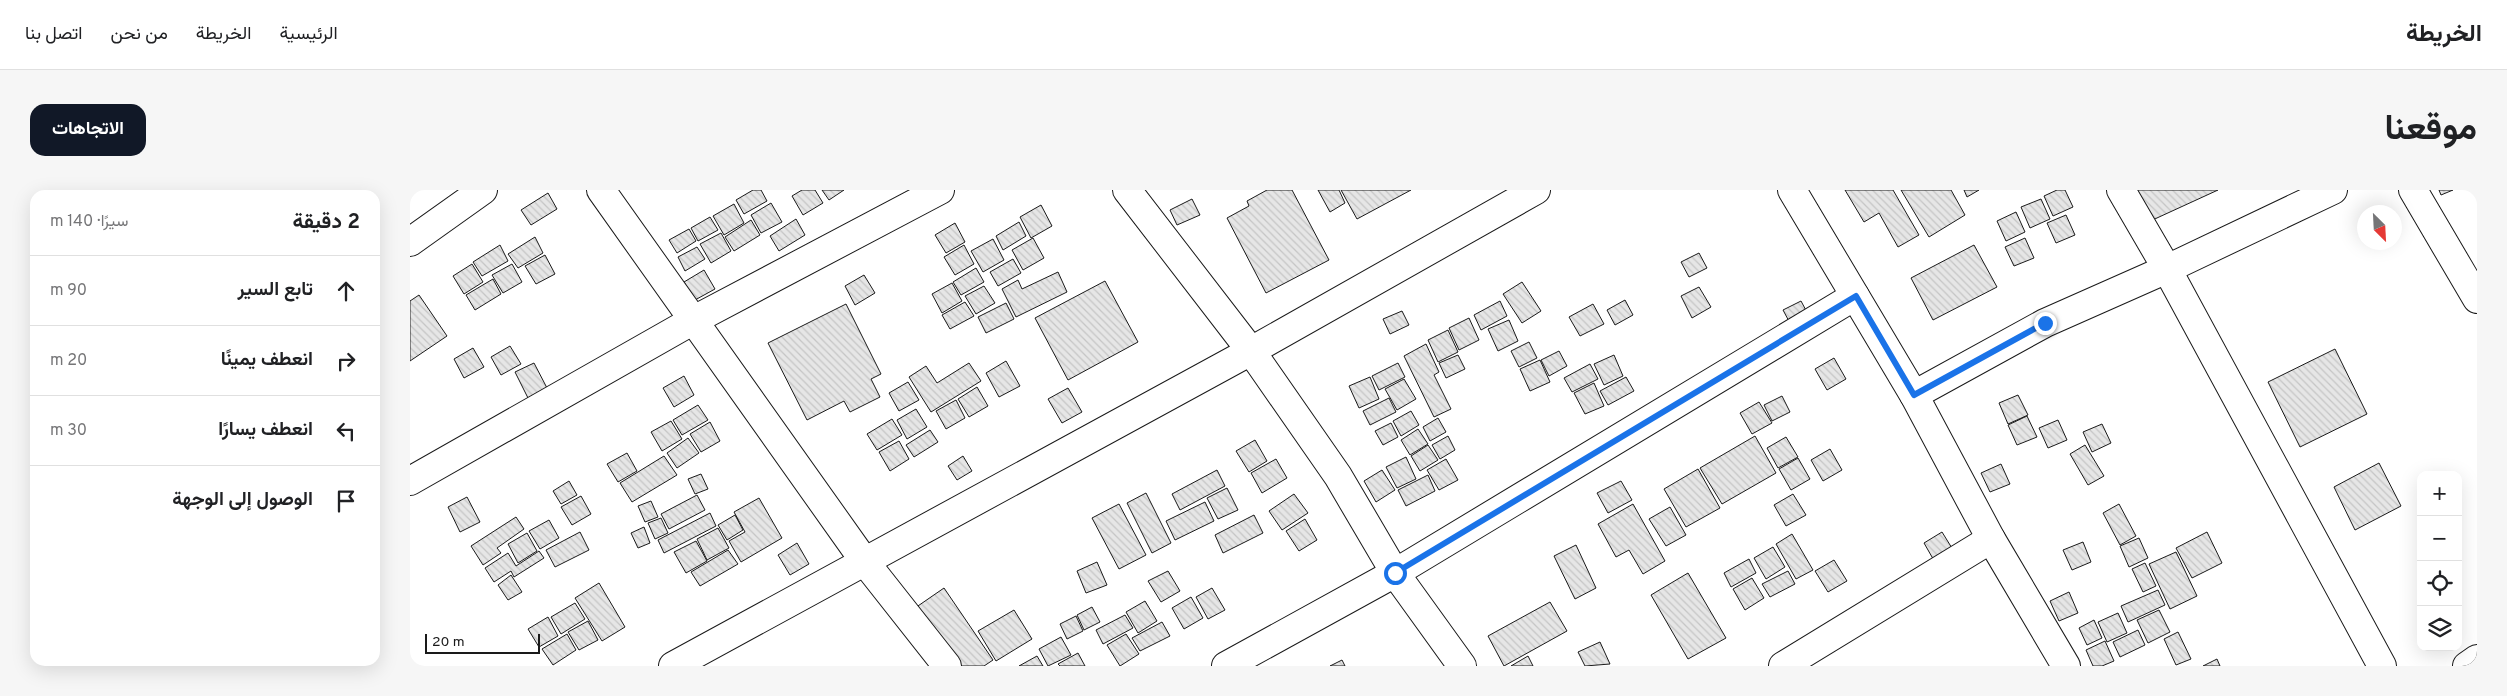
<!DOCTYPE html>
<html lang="ar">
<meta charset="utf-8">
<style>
:root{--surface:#fff;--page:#f6f6f6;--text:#202124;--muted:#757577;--line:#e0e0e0;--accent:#111827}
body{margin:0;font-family:Overpass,Vazirmatn,sans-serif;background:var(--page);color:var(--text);direction:rtl}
.controls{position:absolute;right:15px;bottom:15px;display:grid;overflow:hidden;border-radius:10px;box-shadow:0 5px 20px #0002}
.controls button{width:45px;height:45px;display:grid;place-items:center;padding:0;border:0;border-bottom:1px solid var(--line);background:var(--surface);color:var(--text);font:25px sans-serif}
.compass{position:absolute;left:1947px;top:15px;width:45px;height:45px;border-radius:50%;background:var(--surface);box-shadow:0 5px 20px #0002;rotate:156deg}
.scale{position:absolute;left:15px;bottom:12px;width:115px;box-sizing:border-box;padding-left:5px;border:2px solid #1a1a1a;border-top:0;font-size:14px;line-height:18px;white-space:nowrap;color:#1a1a1a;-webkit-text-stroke:4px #fff;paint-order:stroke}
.stop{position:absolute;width:15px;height:15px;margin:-11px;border:4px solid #1a73e8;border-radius:50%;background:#fff}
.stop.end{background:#1a73e8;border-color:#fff;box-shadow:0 1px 5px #0008}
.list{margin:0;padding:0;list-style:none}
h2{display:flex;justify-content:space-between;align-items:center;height:65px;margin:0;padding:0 20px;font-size:21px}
h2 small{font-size:16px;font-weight:400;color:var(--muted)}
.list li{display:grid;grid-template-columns:32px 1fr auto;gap:15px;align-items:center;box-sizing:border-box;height:70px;padding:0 20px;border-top:1px solid var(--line)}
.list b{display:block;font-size:19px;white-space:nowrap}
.list em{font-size:16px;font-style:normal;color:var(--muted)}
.icon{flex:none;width:28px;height:28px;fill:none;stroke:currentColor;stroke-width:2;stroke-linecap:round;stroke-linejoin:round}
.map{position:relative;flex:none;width:2067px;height:476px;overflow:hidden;direction:ltr;border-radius:15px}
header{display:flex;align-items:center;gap:30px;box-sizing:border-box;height:70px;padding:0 25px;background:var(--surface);border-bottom:1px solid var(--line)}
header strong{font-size:24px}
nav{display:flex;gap:28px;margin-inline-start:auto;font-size:18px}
.intro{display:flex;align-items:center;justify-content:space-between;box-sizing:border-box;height:120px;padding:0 30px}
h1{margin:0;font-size:35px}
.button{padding:12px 22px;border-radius:15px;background:var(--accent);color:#fff;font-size:18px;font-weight:700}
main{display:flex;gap:30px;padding:0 30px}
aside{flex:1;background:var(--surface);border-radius:15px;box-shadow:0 5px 20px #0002}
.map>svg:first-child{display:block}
</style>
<header>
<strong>الخريطة</strong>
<nav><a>الرئيسية</a><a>الخريطة</a><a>من نحن</a><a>اتصل بنا</a></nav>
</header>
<div class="intro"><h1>موقعنا</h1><a class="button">الاتجاهات</a></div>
<main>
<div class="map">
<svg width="2067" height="476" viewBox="0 0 2067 476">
<defs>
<pattern id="building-back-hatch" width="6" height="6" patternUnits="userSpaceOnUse" patternTransform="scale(1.25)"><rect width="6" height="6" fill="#e6e6e6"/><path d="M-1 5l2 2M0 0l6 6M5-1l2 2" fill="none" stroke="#c5c5c5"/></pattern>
</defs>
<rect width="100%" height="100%" fill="#fff"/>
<g fill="url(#building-back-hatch)" stroke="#1a1a1a">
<polygon points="343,0 351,0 357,11 334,24 326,10"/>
<polygon points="392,0 405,0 413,13 393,25 382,6"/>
<polygon points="412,0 434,0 419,10"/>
<polygon points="857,0 882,0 919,70 856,103 817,28 839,16 837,11"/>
<polygon points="908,0 929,0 935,13 920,22"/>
<polygon points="931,0 1001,0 947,29"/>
<polygon points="1435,0 1483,0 1509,45 1488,57 1469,23 1454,32"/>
<polygon points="1491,0 1541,0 1555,25 1519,47"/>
<polygon points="1554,0 1569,0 1557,7"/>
<polygon points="1647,0 1655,0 1663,17 1643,26 1634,6"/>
<polygon points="1718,0 1808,0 1736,33"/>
<polygon points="2029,0 2043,0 2031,5"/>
<polygon points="138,3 147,19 121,35 111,20"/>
<polygon points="782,9 790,25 767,35 760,20"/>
<polygon points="1631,9 1640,29 1620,38 1611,17"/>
<polygon points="361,13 372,32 351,43 341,25"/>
<polygon points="324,14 334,33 314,45 303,26"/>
<polygon points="631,15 642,36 621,48 610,27"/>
<polygon points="1606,22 1615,42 1596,51 1587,31"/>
<polygon points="1656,25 1665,45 1646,53 1637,33"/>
<polygon points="300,27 308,40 288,51 281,38"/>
<polygon points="386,29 395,45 369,61 360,46"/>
<polygon points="341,30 350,45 324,61 315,47"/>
<polygon points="609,32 616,46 593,60 586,46"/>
<polygon points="545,33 555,52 536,63 525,45"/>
<polygon points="279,39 286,51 267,63 259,50"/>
<polygon points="311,43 321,61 301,73 290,54"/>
<polygon points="125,47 133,63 108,78 98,64"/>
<polygon points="623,48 634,68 613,80 602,60"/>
<polygon points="1615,48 1624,68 1604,76 1595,57"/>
<polygon points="583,49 594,70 573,82 561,61"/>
<polygon points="90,55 98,71 72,86 63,72"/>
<polygon points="554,55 564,74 545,85 534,67"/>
<polygon points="1564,55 1587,97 1523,130 1501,88"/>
<polygon points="287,57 295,69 275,81 268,67"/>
<polygon points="1289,63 1297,78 1279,87 1271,72"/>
<polygon points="135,65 145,84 126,94 115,76"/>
<polygon points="603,69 611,83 588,96 580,82"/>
<polygon points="62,74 73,92 54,104 43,86"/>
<polygon points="102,74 112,92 93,103 82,85"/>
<polygon points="566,78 574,92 551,105 543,92"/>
<polygon points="294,80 305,99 285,110 274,92"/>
<polygon points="648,82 657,102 606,127 592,99 608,90 612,99"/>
<polygon points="454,85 465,103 445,115 435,96"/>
<polygon points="83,89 91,104 65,120 56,105"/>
<polygon points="695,91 728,152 658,190 625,128"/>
<polygon points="1112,92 1131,121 1112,133 1093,104"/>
<polygon points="542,93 552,111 532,123 522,104"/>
<polygon points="574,96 585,113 566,124 555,106"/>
<polygon points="1289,97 1301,117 1282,128 1271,106"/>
<polygon points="9,105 37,146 0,171 0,111"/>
<polygon points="1215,110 1223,125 1205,135 1197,120"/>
<polygon points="1090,111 1097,126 1071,140 1064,125"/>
<polygon points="1391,111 1399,126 1381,135 1373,120"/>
<polygon points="555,112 564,126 540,139 532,125"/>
<polygon points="596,113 604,129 576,143 568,127"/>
<polygon points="436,114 471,184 461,189 470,207 440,222 434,211 397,230 358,153"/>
<polygon points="1183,114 1194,134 1170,146 1159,127"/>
<polygon points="992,121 999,135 980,144 973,129"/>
<polygon points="1059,128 1069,150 1049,160 1039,138"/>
<polygon points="1099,130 1108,151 1088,161 1078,139"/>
<polygon points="1038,140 1048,162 1028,172 1018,150"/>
<polygon points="1119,152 1127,168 1109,177 1101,161"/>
<polygon points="1016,154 1029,182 1024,185 1041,219 1024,227 994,166"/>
<polygon points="100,156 111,174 91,185 81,167"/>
<polygon points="63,158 74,177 54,188 44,169"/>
<polygon points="1925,159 1957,224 1890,257 1858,192"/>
<polygon points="1149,161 1157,176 1139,186 1131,170"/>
<polygon points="1048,165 1055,179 1036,188 1029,173"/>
<polygon points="1204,165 1213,186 1194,195 1184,174"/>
<polygon points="1424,168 1436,189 1417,200 1405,179"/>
<polygon points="1130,170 1140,192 1120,201 1110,179"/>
<polygon points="596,171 610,196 589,207 576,183"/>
<polygon points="124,173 137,198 118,208 105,182"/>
<polygon points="559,173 571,191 521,222 499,187 516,176 527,193"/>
<polygon points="988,173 995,187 969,200 962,186"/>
<polygon points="1180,174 1188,189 1162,202 1154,188"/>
<polygon points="274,186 284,205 264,217 253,198"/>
<polygon points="960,187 969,209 949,218 939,196"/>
<polygon points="1216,187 1224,201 1198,215 1190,201"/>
<polygon points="994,189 1006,209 987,220 975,199"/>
<polygon points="498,192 509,210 489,221 479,203"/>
<polygon points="1184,193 1194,216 1175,224 1164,203"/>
<polygon points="567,197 578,216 559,227 548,209"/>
<polygon points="658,198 672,222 652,233 638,209"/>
<polygon points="1608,205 1618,225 1598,234 1589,213"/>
<polygon points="1372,206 1380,222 1362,231 1354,215"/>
<polygon points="979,208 986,222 960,235 953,221"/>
<polygon points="546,210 555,228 536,239 526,221"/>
<polygon points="1349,212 1362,233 1342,244 1330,223"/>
<polygon points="288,215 298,230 272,245 263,230"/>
<polygon points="506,219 517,237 497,249 487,230"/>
<polygon points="1001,221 1009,235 991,246 983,231"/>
<polygon points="1617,226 1627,247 1607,255 1598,235"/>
<polygon points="1028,228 1036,242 1020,251 1013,237"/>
<polygon points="482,229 492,245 467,260 457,244"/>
<polygon points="1648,230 1657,250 1638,258 1629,238"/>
<polygon points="261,231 272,249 252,261 241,242"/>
<polygon points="300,232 310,251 291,262 280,244"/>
<polygon points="981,233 988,247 973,255 965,241"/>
<polygon points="1692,234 1701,253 1682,262 1673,242"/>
<polygon points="1008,239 1018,254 1000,265 991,250"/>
<polygon points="520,240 528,252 504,267 496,255"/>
<polygon points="1038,246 1045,260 1030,269 1022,255"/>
<polygon points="1345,246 1366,283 1312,314 1290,278"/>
<polygon points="1376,247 1388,267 1368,278 1357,258"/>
<polygon points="278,248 289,263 267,278 257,263"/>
<polygon points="845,250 857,271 839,282 826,261"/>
<polygon points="489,251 499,269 480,281 469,262"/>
<polygon points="1018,255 1028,270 1010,281 1001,266"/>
<polygon points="1675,255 1694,286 1678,295 1660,264"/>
<polygon points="1420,259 1432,280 1413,291 1401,270"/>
<polygon points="217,263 227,281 208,292 197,274"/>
<polygon points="254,266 267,285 222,312 210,293"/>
<polygon points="553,266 562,281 547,290 538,276"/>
<polygon points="996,267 1006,289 987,298 976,277"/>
<polygon points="1388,268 1400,289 1381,300 1369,279"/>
<polygon points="866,269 877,288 852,303 841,283"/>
<polygon points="1036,269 1048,290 1029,300 1017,280"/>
<polygon points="1969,273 1991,316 1945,340 1924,297"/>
<polygon points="1591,274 1600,294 1580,302 1571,283"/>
<polygon points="1288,279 1310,318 1276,337 1254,299"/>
<polygon points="807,280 815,296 770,320 762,304"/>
<polygon points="972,280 985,300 966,312 954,291"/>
<polygon points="291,284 298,299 285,304 278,289"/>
<polygon points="1018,285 1025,301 996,316 988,300"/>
<polygon points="159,291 167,305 151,314 143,301"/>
<polygon points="1211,291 1222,310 1198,323 1187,303"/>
<polygon points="817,298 828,320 808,329 797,308"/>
<polygon points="736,303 761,353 742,363 717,313"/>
<polygon points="884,304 898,323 872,340 859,321"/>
<polygon points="1383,304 1396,325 1376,336 1364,315"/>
<polygon points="287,305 295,320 259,339 251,324"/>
<polygon points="171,306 181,324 162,335 151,317"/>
<polygon points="57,307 70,332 50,342 38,317"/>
<polygon points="349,308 372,348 331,372 319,351 335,342 324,322"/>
<polygon points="241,311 248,327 235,332 228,316"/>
<polygon points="795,312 804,331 765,350 756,331"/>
<polygon points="709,314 736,365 709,379 682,328"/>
<polygon points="1223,314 1255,371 1233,384 1219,360 1206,367 1188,334"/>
<polygon points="1709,314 1726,346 1710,355 1693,323"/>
<polygon points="1260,317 1276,345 1256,356 1239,329"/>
<polygon points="300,323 306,336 254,363 248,350"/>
<polygon points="325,325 333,340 317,350 308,335"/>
<polygon points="844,325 853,343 813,363 805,345"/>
<polygon points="106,327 114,339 87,358 91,363 73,375 61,356"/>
<polygon points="251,328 258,343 245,349 238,333"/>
<polygon points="895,329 907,350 889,361 876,341"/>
<polygon points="139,330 149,348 130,359 119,341"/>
<polygon points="234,337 240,353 228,358 221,343"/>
<polygon points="308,338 319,358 297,370 287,349"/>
<polygon points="170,342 179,360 145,377 136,360"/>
<polygon points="1532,342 1545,363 1526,374 1514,353"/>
<polygon points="1797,342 1812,373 1782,388 1766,358"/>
<polygon points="117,343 127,361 108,373 98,354"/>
<polygon points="1382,344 1403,380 1386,389 1366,354"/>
<polygon points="1729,348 1738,368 1719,377 1710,356"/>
<polygon points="286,351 297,371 276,383 264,362"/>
<polygon points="1673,352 1681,372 1662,380 1653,360"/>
<polygon points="387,353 399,374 380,385 368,365"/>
<polygon points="1166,355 1186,398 1165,409 1144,366"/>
<polygon points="1363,357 1375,377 1356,389 1344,368"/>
<polygon points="318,360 328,374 290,396 281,382"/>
<polygon points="129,361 134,368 104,387 101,381 84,392 75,378 98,363 106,376"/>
<polygon points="1766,362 1787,406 1760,419 1739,374"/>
<polygon points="1339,369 1346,383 1321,397 1314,383"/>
<polygon points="1424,370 1437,391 1418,402 1405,381"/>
<polygon points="687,372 697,395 676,403 667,381"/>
<polygon points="1735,373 1746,396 1733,402 1722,379"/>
<polygon points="758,381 770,401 751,412 738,391"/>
<polygon points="1378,381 1385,394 1360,407 1352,394"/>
<polygon points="1278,383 1316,448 1278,469 1241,405"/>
<polygon points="101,385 112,402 98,410 88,395"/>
<polygon points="1342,388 1354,408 1335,420 1323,399"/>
<polygon points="189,393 215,437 192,451 165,408"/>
<polygon points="534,398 583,470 574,476 544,476 505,418"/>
<polygon points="802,398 815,420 798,429 786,407"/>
<polygon points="1748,400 1755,415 1718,432 1711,416"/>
<polygon points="1659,402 1668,423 1649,431 1640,411"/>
<polygon points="781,407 793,428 774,439 762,418"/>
<polygon points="735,411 747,431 728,443 716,422"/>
<polygon points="1140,412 1157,441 1094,476 1078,446"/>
<polygon points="165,413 175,429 151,444 141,427"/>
<polygon points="682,417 690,432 674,440 667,425"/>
<polygon points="604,420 622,449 586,471 568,441"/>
<polygon points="1749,420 1760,442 1738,453 1727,430"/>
<polygon points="1708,423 1717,443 1697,452 1688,432"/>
<polygon points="715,425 723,438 693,454 686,440"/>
<polygon points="666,426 673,441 657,449 650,434"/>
<polygon points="138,427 148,446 129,457 118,439"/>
<polygon points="1684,430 1692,448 1677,455 1669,438"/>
<polygon points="178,431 188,450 169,460 158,442"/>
<polygon points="752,432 760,446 730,461 722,448"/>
<polygon points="1728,440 1735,455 1710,467 1703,452"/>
<polygon points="1768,442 1781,469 1766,475 1754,449"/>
<polygon points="157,444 166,460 143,475 132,459"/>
<polygon points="716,444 729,464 710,476 697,455"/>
<polygon points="651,447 661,465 638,476 629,459"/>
<polygon points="1695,451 1704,471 1692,476 1683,476 1676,460"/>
<polygon points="1190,452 1200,474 1175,476 1168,462"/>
<polygon points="668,463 675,476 650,476 648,474"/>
<polygon points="627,466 633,476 609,476"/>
<polygon points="1118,466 1123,476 1101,476"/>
<polygon points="1807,469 1810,476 1793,476"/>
<polygon points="932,470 935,476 920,476"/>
</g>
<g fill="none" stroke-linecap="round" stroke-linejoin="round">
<defs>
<g id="street">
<polyline points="191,0 455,372 537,476"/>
<polyline points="717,0 841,161 928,286 985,383 1052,476"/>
<polyline points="1382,0 1504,205 1581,349 1656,476"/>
<polyline points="1711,0 1757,79 1972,476"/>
<polyline points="2003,0 2067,109"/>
<polyline points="0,52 73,0"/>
<polyline points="1504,205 1635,133 1757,79 1923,0"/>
<polyline points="0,291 282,131 530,0"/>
<polyline points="263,476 841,161 1126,0"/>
<polyline points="816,476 985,383 1445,106"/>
<polyline points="1373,476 1581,349"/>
<polyline points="2057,476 2067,469"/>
</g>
</defs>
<use href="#street" stroke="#1a1a1a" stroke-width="30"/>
<use href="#street" stroke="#fff" stroke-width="28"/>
</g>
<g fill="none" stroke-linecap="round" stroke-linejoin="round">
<polyline stroke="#1a73e8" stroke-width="6" points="985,383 1446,106 1504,205 1635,133"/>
</g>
</svg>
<div class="controls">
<button>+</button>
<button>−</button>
<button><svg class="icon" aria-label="locate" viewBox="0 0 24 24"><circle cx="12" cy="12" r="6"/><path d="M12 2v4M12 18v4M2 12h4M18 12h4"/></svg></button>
<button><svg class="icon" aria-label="layers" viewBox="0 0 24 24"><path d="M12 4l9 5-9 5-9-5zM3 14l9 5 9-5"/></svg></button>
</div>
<svg class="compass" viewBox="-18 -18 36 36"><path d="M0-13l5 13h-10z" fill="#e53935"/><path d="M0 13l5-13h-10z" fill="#757577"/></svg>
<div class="scale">20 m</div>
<div class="stop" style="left:985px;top:383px"></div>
<div class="stop end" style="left:1635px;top:133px"></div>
</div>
<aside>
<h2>2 دقيقة<small>سيرًا · 140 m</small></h2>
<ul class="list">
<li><svg class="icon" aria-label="ahead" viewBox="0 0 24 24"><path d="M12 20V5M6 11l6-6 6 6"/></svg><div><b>تابع السير</b></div><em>90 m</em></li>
<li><svg class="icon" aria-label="right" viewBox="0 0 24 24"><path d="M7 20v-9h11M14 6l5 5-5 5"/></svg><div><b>انعطف يمينًا</b></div><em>20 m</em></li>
<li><svg class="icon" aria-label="left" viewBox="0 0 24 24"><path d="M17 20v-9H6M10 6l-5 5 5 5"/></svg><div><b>انعطف يسارًا</b></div><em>30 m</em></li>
<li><svg class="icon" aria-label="arrive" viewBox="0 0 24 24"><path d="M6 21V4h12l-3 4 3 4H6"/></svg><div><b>الوصول إلى الوجهة</b></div></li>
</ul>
</aside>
</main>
